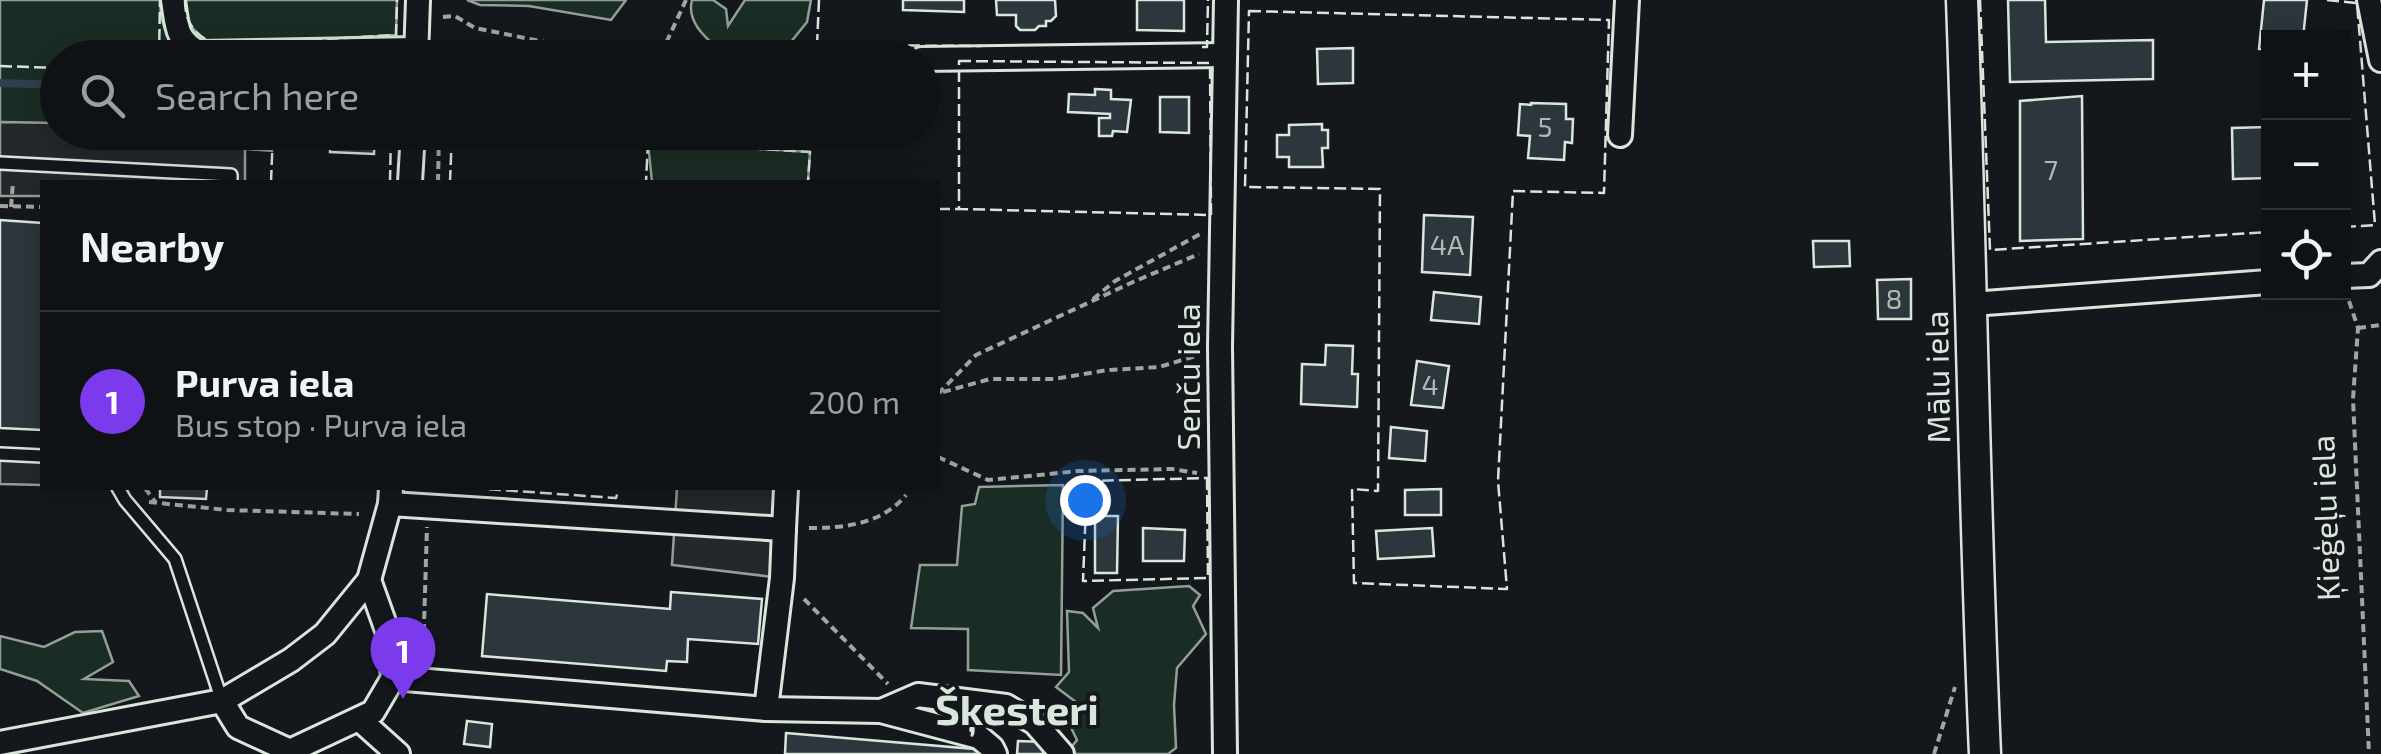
<!DOCTYPE html>
<meta charset="utf-8">
<style>
:root{--surface:#0f1215;--page:#181b1e;--text:#f1f3f6;--muted:#9b9ea0;--line:#2f3234;--accent:#7c3aed}
body{margin:0;font-family:"Exo 2",sans-serif;background:var(--page);color:var(--text)}
.controls{position:absolute;right:30px;top:30px;display:grid;overflow:hidden;border-radius:0px;box-shadow:0 5px 25px #0003}
.controls button{width:90px;height:90px;display:grid;place-items:center;padding:0;border:0;border-bottom:2px solid var(--line);background:var(--surface);color:var(--text);font:50px sans-serif}
.you{position:absolute;left:1085px;top:500px;width:35px;height:35px;margin:-25px;border:8px solid #fff;border-radius:50%;background:#1a73e8;box-shadow:0 0 0 15px #1a73e833}
.badge{display:grid;place-items:center;width:65px;height:65px;border-radius:50%;background:var(--accent);color:#fff;font-size:32px;font-weight:700}
.pin{position:absolute;translate:-50% -82px;filter:drop-shadow(0 2px 5px #0008)}
.pin::after{content:'';position:absolute;top:52px;width:35px;height:30px;background:inherit;clip-path:polygon(0 0,100% 0,50% 100%)}
.list{margin:0;padding:0;list-style:none}
h2{display:flex;justify-content:space-between;align-items:center;height:130px;margin:0;padding:0 40px;font-size:42px}
h2 small{font-size:32px;font-weight:400;color:var(--muted)}
.list li{display:grid;grid-template-columns:65px 1fr auto;gap:30px;align-items:center;box-sizing:border-box;height:180px;padding:0 40px;border-top:2px solid var(--line)}
.list b{display:block;font-size:38px;white-space:nowrap}
.list p{margin:0;font-size:32px;white-space:nowrap;color:var(--muted)}
.list em{font-size:32px;font-style:normal;color:var(--muted)}
.icon{flex:none;width:55px;height:55px;fill:none;stroke:currentColor;stroke-width:2;stroke-linecap:round;stroke-linejoin:round}
.map{position:relative;flex:none;width:2381px;height:754px;overflow:hidden}
.search{position:absolute;background:var(--surface);box-shadow:0 5px 25px #0003;left:40px;top:40px;width:900px;height:110px;display:flex;align-items:center;gap:25px;box-sizing:border-box;padding:0 35px;border-radius:55px;color:var(--muted);font-size:38px}
.panel{position:absolute;background:var(--surface);box-shadow:0 5px 25px #0003;left:40px;top:180px;width:900px;height:310px;border-radius:0px}
.map>svg:first-child{display:block}
</style>
<div class="map">
<svg width="2381" height="754" viewBox="0 0 2381 754">
<rect width="100%" height="100%" fill="#14181c"/>
<g fill="#1a2d24" stroke="#939e99" stroke-width="2.5">
<path d="M 0,0 L 160,0 C 160,33 170,39 195,57 L 58,58 L 58,132 L 273,133 L 272,151 L 0,130 Z"/>
<path d="M 185,0 L 397,0 L 396,35 L 215,45 C 195,35 185,24 185,0 Z"/>
<polygon points="467,0 626,0 611,20 529,6 480,5"/>
<path d="M 692,0 L 713,0 L 726,9 L 728,26 L 745,0 L 811,0 L 807,22 L 778,58 L 741,57 L 744,44 L 723,53 C 707,39 686,23 692,0 Z"/>
<polygon points="648,142 810,152 808,182 652,182"/>
<polygon points="1063,485 1061,675 968,670 968,629 911,628 920,565 957,565 962,506 975,504 979,487"/>
<polygon points="1189,586 1200,595 1193,606 1206,634 1177,668 1174,705 1176,748 1168,754 1071,754 1069,750 1077,740 1067,719 1076,702 1056,687 1069,672 1067,611 1083,613 1098,628 1093,608 1113,591"/>
<polygon points="102,631 113,662 84,679 129,681 139,696 83,713 37,681 0,669 0,636 44,647 75,632"/>
</g>
<g fill="#24282b" stroke="#939e99" stroke-width="2.5">
<polygon points="0,122 57,123 58,132 245,133 245,182 42,182 42,196 0,196"/>
<polygon points="0,456 42,456 42,485 0,484"/>
<polygon points="677,488 786,488 782,578 672,565"/>
</g>
<g fill="none" stroke-linecap="round" stroke-linejoin="round">
<polyline stroke="#2f3f4d" stroke-width="8" points="0,83 58,85"/>
</g>
<g fill="#2c363c" stroke="#d8e6dc" stroke-width="2.5">
<polygon points="903,0 964,0 964,12 903,10"/>
<polygon points="996,0 1055,0 1056,16 1051,21 1046,21 1046,26 1039,26 1035,30 1020,30 1016,26 1016,15 997,15"/>
<polygon points="1137,0 1184,0 1184,31 1137,30"/>
<polygon points="2008,0 2045,0 2046,42 2153,40 2153,79 2010,82"/>
<polygon points="2264,0 2307,0 2303,38 2268,38 2268,50 2259,49"/>
<polygon points="1353,48 1353,83 1318,84 1317,49"/>
<polygon points="1095,89 1111,90 1111,99 1131,100 1127,132 1113,131 1112,136 1099,136 1099,118 1110,118 1110,114 1068,112 1069,94 1095,95"/>
<polygon points="2082,96 2083,239 2020,241 2020,101"/>
<polygon points="1160,97 1189,97 1189,133 1160,132"/>
<polygon points="1531,103 1566,104 1566,119 1573,119 1572,143 1565,142 1564,160 1528,158 1530,136 1518,135 1520,104 1531,105"/>
<polygon points="1322,124 1322,130 1328,130 1328,148 1322,148 1323,167 1289,167 1289,157 1277,157 1277,135 1289,135 1289,125"/>
<polygon points="2268,127 2268,178 2233,179 2232,128"/>
<polygon points="331,132 375,132 374,154 330,152"/>
<polygon points="1424,215 1473,217 1470,275 1422,272"/>
<polygon points="0,220 42,223 42,430 0,428"/>
<polygon points="1813,241 1849,241 1850,266 1814,267"/>
<polygon points="1911,279 1911,319 1878,319 1877,280"/>
<polygon points="1434,292 1481,297 1479,324 1431,320"/>
<polygon points="1326,345 1353,346 1352,374 1358,374 1357,407 1301,404 1302,364 1325,365"/>
<polygon points="1417,361 1449,366 1443,408 1411,405"/>
<polygon points="1391,427 1427,431 1425,461 1389,458"/>
<polygon points="160,488 207,488 206,499 160,497"/>
<polygon points="1441,489 1441,515 1405,515 1405,490"/>
<polygon points="1095,516 1118,516 1117,573 1095,573"/>
<polygon points="1143,528 1185,530 1184,561 1143,561"/>
<polygon points="1432,528 1434,556 1378,559 1376,531"/>
<polygon points="671,592 762,599 758,644 688,639 687,662 667,661 666,671 482,656 487,594 670,609"/>
<polygon points="467,721 492,724 490,747 464,744"/>
<polygon points="786,733 986,750 986,754 785,754"/>
<polygon points="1018,741 1044,742 1043,754 1017,754"/>
</g>
<g fill="none" stroke-linecap="round" stroke-linejoin="round">
<defs>
<g id="lane">
<polyline points="0,163 231,175 231,182"/>
<polyline points="0,454 42,456"/>
<polyline points="118,488 125,500 175,559 222,701"/>
</g>
<g id="street">
<path d="M 173,0 C 177,25 175,40 200,53 L 416,49"/>
<polyline points="2369,0 2381,60"/>
<polyline points="416,58 418,0"/>
<polyline points="922,59 1225,55"/>
<polyline points="1620,135 1627,0"/>
<polyline points="410,182 413,132"/>
<polyline points="2344,276 2369,275 2381,262"/>
<polyline points="1972,304 2268,282"/>
<polyline points="390,504 784,529 782,578 766,709"/>
<polyline points="784,529 786,488"/>
<polyline points="393,678 766,709 881,711 979,737 992,748 995,754"/>
<polyline points="222,701 238,727 290,751 373,712 393,678 389,636 369,580"/>
<polyline points="881,711 918,695 1006,706 1035,723 1062,754"/>
<polyline points="359,719 398,754"/>
<polyline points="0,743 222,701 291,660 325,634 369,580 390,504 391,488"/>
<polyline points="1225,754 1220,347 1226,0"/>
</g>
<path id="secondary" d="M 1962,0 C 1971,251 1974,503 1985,754"/>
</defs>
<use href="#lane" stroke="#d8e6dc" stroke-width="16"/>
<use href="#street" stroke="#d8e6dc" stroke-width="28"/>
<use href="#secondary" stroke="#d8e6dc" stroke-width="35"/>
<g stroke="#9da8a2" stroke-width="4" stroke-dasharray="8 5" stroke-linecap="butt">
<polyline points="443,17 455,16 475,28 590,51 826,58"/>
<polyline points="661,54 686,0"/>
<polyline points="438,182 439,132"/>
<polyline points="0,206 42,207"/>
<polyline points="11,207 13,182"/>
<polyline points="1093,299 1115,281 1200,234"/>
<polyline points="2349,301 2358,328 2353,399 2369,754"/>
<polyline points="2358,328 2381,325"/>
<polyline points="943,392 990,379 1054,379 1108,370 1159,367 1199,355"/>
<polyline points="938,394 976,355 1133,282 1199,254"/>
<polyline points="938,457 988,480 1079,471 1172,469 1197,473"/>
<polyline points="145,488 156,503"/>
<polyline points="149,502 227,510 359,514"/>
<path d="M 809,528 C 845,528 882,524 906,495"/>
<polyline points="804,599 888,684"/>
<polyline points="423,658 427,527"/>
<polyline points="1934,754 1955,687"/>
</g>
<use href="#lane" stroke="#14181c" stroke-width="11"/>
<use href="#street" stroke="#14181c" stroke-width="22"/>
<use href="#secondary" stroke="#14181c" stroke-width="30"/>
<g stroke="#d8e6dc" stroke-width="2.5" stroke-dasharray="12 5" stroke-linecap="butt">
<path d="M 185,0 C 185,24 195,35 216,45"/>
<polyline points="819,0 817,45 982,46"/>
<polyline points="1980,0 1990,250 2268,232"/>
<polyline points="2327,0 2357,3 2375,225 2344,227"/>
<polygon points="1249,11 1609,20 1604,193 1513,191 1498,481 1507,589 1354,583 1352,489 1378,491 1380,189 1245,187"/>
<polyline points="310,40 396,35 397,0"/>
<polyline points="1202,47 1207,47 1208,0"/>
<polyline points="159,58 160,0"/>
<polygon points="959,61 1210,63 1211,215 959,209"/>
<polyline points="0,66 58,68"/>
<polyline points="634,132 648,142 646,182"/>
<polyline points="648,142 810,152 808,182"/>
<polyline points="271,182 273,132"/>
<polyline points="390,182 391,132"/>
<polyline points="450,182 452,132"/>
<polyline points="938,209 959,209"/>
<polygon points="1207,478 1208,578 1083,581 1087,481"/>
<polyline points="472,488 616,498 619,488"/>
</g>
</g>
<g text-anchor="middle" stroke-width="8" stroke-linejoin="round" paint-order="stroke">
<g font-size="28" fill="#adbab4">
<text x="1545" y="137">5</text>
<text x="2051" y="180">7</text>
<text x="1447" y="255">4A</text>
<text x="1894" y="309">8</text>
<text x="1430" y="395">4</text>
</g>
<g font-size="32" fill="#d8e6dc" stroke="#14181c">
<text transform="translate(1189 377) rotate(-90)" y="11">Senču iela</text>
<text transform="translate(1938 377) rotate(-91)" y="11">Mālu iela</text>
<text transform="translate(2326 518) rotate(-92)" y="11">Ķieģeļu iela</text>
</g>
<g font-size="42" font-weight="bold" fill="#d8e6dc" stroke="#14181c">
<text x="1017" y="725">Šķesteri</text>
</g>
</g>
</svg>
<div class="controls">
<button>+</button>
<button>−</button>
<button><svg class="icon" aria-label="locate" viewBox="0 0 24 24"><circle cx="12" cy="12" r="6"/><path d="M12 2v4M12 18v4M2 12h4M18 12h4"/></svg></button>
</div>
<div class="you"></div>
<div class="pin badge" style="left:403px;top:699px">1</div>
<div class="search"><svg class="icon" aria-label="search" viewBox="0 0 24 24"><circle cx="10" cy="10" r="6"/><path d="M15 15l6 6"/></svg>Search here</div>
<section class="panel">
<h2>Nearby<small></small></h2>
<ul class="list">
<li><span class="badge">1</span><div><b>Purva iela</b><p>Bus stop · Purva iela</p></div><em>200 m</em></li>
</ul>
</section>
</div>
